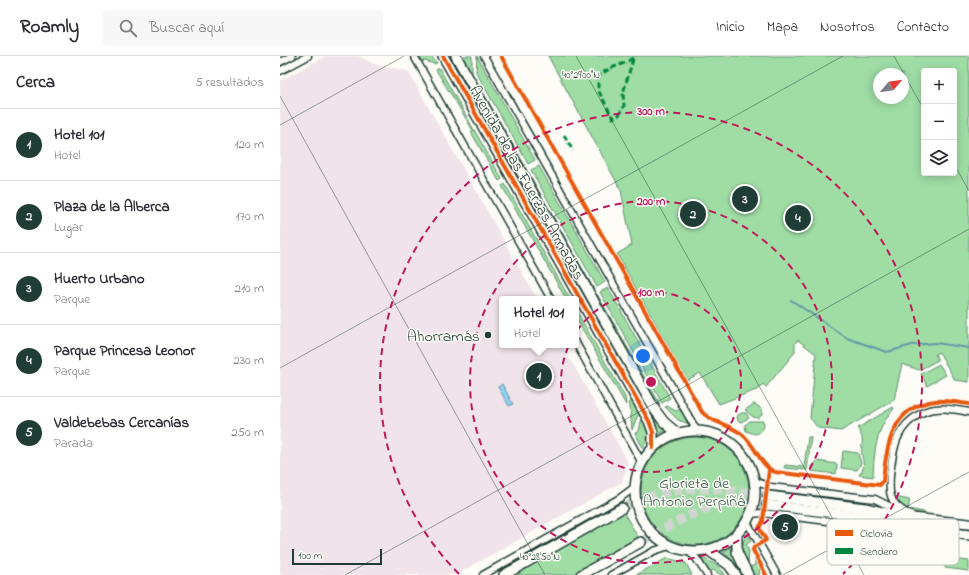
<!DOCTYPE html>
<html lang="es">
<meta charset="utf-8">
<style>
:root{--surface:#fff;--page:#f7f7f7;--text:#2b2b33;--muted:#7c7c81;--line:#e1e1e2;--accent:#1f3d34}
body{margin:0;font-family:"Indie Flower",sans-serif;background:var(--page);color:var(--text)}
.controls{position:absolute;right:12px;top:12px;display:grid;overflow:hidden;border-radius:4px;box-shadow:0 2px 10px #0003}
.controls button{width:36px;height:36px;display:grid;place-items:center;padding:0;border:0;border-bottom:1px solid var(--line);background:var(--surface);color:var(--text);font:20px sans-serif}
.compass{position:absolute;left:593px;top:12px;width:36px;height:36px;border-radius:50%;background:var(--surface);box-shadow:0 2px 10px #0003;rotate:61deg}
.scale{position:absolute;left:12px;bottom:10px;width:90px;box-sizing:border-box;padding-left:4px;border:2px solid #1f3d34;border-top:0;font-size:11px;line-height:14px;white-space:nowrap;color:#1f3d34;-webkit-text-stroke:3px #fdfcf7;paint-order:stroke}
.you{position:absolute;left:363px;top:300px;width:14px;height:14px;margin:-10px;border:3px solid #fff;border-radius:50%;background:#1a73e8;box-shadow:0 0 0 6px #1a73e833}
.badge{display:grid;place-items:center;width:26px;height:26px;border-radius:50%;background:var(--accent);color:#fff;font-size:13px;font-weight:700}
.pin{position:absolute;translate:-50% -50%;border:2px solid #fff;box-shadow:0 1px 4px #0006}
.popup{position:absolute;left:219px;top:240px;width:80px;height:52px;box-sizing:border-box;display:grid;place-content:center;border-radius:4px;background:var(--surface);filter:drop-shadow(0 1px 3px #0005);font-size:13px;white-space:nowrap;color:var(--muted)}
.popup b{font-size:15px;color:var(--text)}
.popup::after{content:'';position:absolute;left:50%;top:100%;margin-left:-8px;border:8px solid transparent;border-top-color:var(--surface)}
.list{margin:0;padding:0;list-style:none}
h2{display:flex;justify-content:space-between;align-items:center;height:52px;margin:0;padding:0 16px;font-size:17px}
h2 small{font-size:13px;font-weight:400;color:var(--muted)}
.list li{display:grid;grid-template-columns:26px 1fr auto;gap:12px;align-items:center;box-sizing:border-box;height:72px;padding:0 16px;border-top:1px solid var(--line)}
.list b{display:block;font-size:15px;white-space:nowrap}
.list p{margin:0;font-size:13px;white-space:nowrap;color:var(--muted)}
.list em{font-size:13px;font-style:normal;color:var(--muted)}
.icon{flex:none;width:22px;height:22px;fill:none;stroke:currentColor;stroke-width:2;stroke-linecap:round;stroke-linejoin:round}
.map{position:relative;flex:none;width:689px;height:519px;overflow:hidden}
header{display:flex;align-items:center;gap:24px;box-sizing:border-box;height:56px;padding:0 20px;background:var(--surface);border-bottom:1px solid var(--line)}
header strong{font-size:19px}
nav{display:flex;gap:22px;margin-inline-start:auto;font-size:14px}
.search{width:280px;height:36px;background:var(--page);display:flex;align-items:center;gap:10px;box-sizing:border-box;padding:0 14px;border-radius:4px;color:var(--muted);font-size:15px}
main{display:flex}
aside{flex:1;background:var(--surface)}
.map>svg:first-child{display:block}
</style>
<header>
<strong>Roamly</strong>
<div class="search"><svg class="icon" aria-label="search" viewBox="0 0 24 24"><circle cx="10" cy="10" r="6"/><path d="M15 15l6 6"/></svg>Buscar aquí</div>
<nav><a>Inicio</a><a>Mapa</a><a>Nosotros</a><a>Contacto</a></nav>
</header>
<main>
<aside>
<h2>Cerca<small>5 resultados</small></h2>
<ul class="list">
<li><span class="badge">1</span><div><b>Hotel 101</b><p>Hotel</p></div><em>120 m</em></li>
<li><span class="badge">2</span><div><b>Plaza de la Alberca</b><p>Lugar</p></div><em>170 m</em></li>
<li><span class="badge">3</span><div><b>Huerto Urbano</b><p>Parque</p></div><em>210 m</em></li>
<li><span class="badge">4</span><div><b>Parque Princesa Leonor</b><p>Parque</p></div><em>230 m</em></li>
<li><span class="badge">5</span><div><b>Valdebebas Cercanías</b><p>Parada</p></div><em>250 m</em></li>
</ul>
</aside>
<div class="map">
<svg width="689" height="519" viewBox="0 0 689 519">
<rect width="100%" height="100%" fill="#fdfcf7"/>
<filter id="ink" filterUnits="userSpaceOnUse"><feTurbulence type="fractalNoise" baseFrequency=".025" numOctaves="2"/><feDisplacementMap in="SourceGraphic" scale="8" xChannelSelector="R" yChannelSelector="G"/><feConvolveMatrix kernelMatrix="1 2 1 2 8 2 1 2 1" color-interpolation-filters="sRGB"/></filter>
<g filter="url(#ink)">
<polygon fill="#f1e3ea" points="46,0 78,0 94,8 128,15 257,243 222,243 222,289 282,289 348,406 342,426 175,519 0,519 0,25"/>
<g fill="#9fdda5" stroke="#5f8d6c" fill-rule="evenodd">
<polygon points="138,0 151,0 157,7 154,8 145,5 141,6"/>
<polygon points="181,0 192,0 192,17 245,110"/>
<polygon points="197,0 255,104 248,108 196,16"/>
<path d="M 268,0 L 689,0 L 689,326 L 675,324 L 659,296 L 655,298 L 658,304 L 639,314 L 622,308 L 614,344 L 561,375 L 538,372 L 530,362 L 536,298 L 518,284 L 515,287 L 515,296 L 486,331 L 483,328 L 479,333 L 439,348 L 420,317 L 407,324 L 337,198 L 352,189 L 341,134 ZM 644,15 L 674,15 L 674,117 L 644,117 ZM 599,18 L 623,18 L 623,42 L 599,42 Z"/>
<polygon points="172,5 173,5 236,115 234,116"/>
<polygon points="164,9 227,120 225,121 163,10"/>
<path d="M 159,12 L 222,123 L 219,125 L 191,76 L 193,75 C 181,53 169,36 156,14 Z"/>
<polygon points="259,110 325,226 317,231 251,114"/>
<polygon points="247,116 248,116 314,233 313,234"/>
<polygon points="239,120 306,238 303,239 237,121"/>
<polygon points="228,126 229,126 296,243 294,243"/>
<polygon points="225,128 290,243 286,243 222,130"/>
<polygon points="328,232 390,342 382,347 320,236"/>
<polygon points="317,238 380,348 378,349 316,239"/>
<polygon points="308,243 371,353 368,355 306,244"/>
<polygon points="298,249 299,249 360,358 357,361 352,374 349,340"/>
<polygon points="296,254 345,341 346,349 296,262"/>
<polygon points="659,308 666,319 647,330 641,318"/>
<path d="M 474,348 C 479,350 483,353 482,359 L 478,362 L 473,361 L 465,354 Z"/>
<polygon points="387,350 396,355 400,353 409,368 398,364 385,351"/>
<path d="M 613,351 L 614,353 C 596,371 594,397 593,421 L 579,419 C 586,411 583,407 582,399 C 580,384 586,389 578,372 Z"/>
<polygon points="461,357 466,357 469,362 461,366 458,365 457,360"/>
<polygon points="373,358 377,365 387,374 377,379 375,366 371,359"/>
<path d="M 364,363 C 368,375 370,381 363,392 L 355,377 L 359,375 L 361,365 Z"/>
<path d="M 470,365 L 483,365 C 486,372 481,377 475,378 L 466,375 L 465,369 Z"/>
<circle cx="415" cy="435" r="54"/>
<polygon points="528,381 531,381 527,414 504,412 505,409 524,411"/>
<polygon points="563,395 578,397 581,407 577,414 561,412"/>
<polygon points="537,405 557,408 556,418 531,415 531,410"/>
<path d="M 615,441 L 630,444 L 628,453 L 644,456 L 643,458 C 631,456 621,453 615,441 Z"/>
<polygon points="344,457 358,481 292,519 233,519"/>
<path d="M 467,478 L 471,485 L 466,489 L 469,495 L 468,506 L 467,507 C 461,496 461,488 467,478 Z"/>
<polygon points="453,490 454,498 459,511 457,512 449,501 443,496"/>
<polygon points="421,501 437,509 445,518 441,519 433,514 429,516"/>
<polygon points="387,502 406,507 412,519 356,519"/>
<polygon points="475,502 480,510 479,519 474,519 470,511 475,509"/>
<polygon points="666,502 689,505 689,515 665,512"/>
</g>
<polygon fill="#92d3f4" stroke="#6497a7" points="222,328 233,348 229,350 218,331"/>
<g fill="none" stroke-linecap="round" stroke-linejoin="round">
<polyline stroke="#6497a7" stroke-width="2" points="511,244 567,282 607,296 632,289 656,287 689,292"/>
<g stroke="#d1d6d0" stroke-width="9" stroke-dasharray="9 4.5" stroke-linecap="butt">
<path d="M 342,452 C 396,426 431,431 488,440"/>
<path d="M 361,486 C 386,472 414,454 443,448 C 457,445 472,448 487,449"/>
</g>
<defs>
<g id="street">
<polyline points="134,0 271,243"/>
<polyline points="204,0 417,375"/>
<polyline points="0,6 12,0"/>
<polyline points="0,15 28,0"/>
<polyline points="296,287 362,407"/>
<polyline points="474,425 491,431 595,443 619,455"/>
<polyline points="471,458 482,457 622,474 636,474"/>
<path d="M 632,460 C 623,455 614,450 611,440 C 607,428 613,390 619,379 C 623,371 630,364 638,359 C 654,349 672,353 689,356"/>
<polyline points="467,466 497,519"/>
<polyline points="408,495 416,502 427,519"/>
<polyline points="203,519 340,442 355,431"/>
<polyline points="331,519 374,495 389,490"/>
</g>
<g id="secondary">
<polyline points="163,0 369,365 373,376 373,392"/>
<polyline points="176,0 375,354 384,366 397,377"/>
<circle cx="415" cy="435" r="60"/>
<polyline points="488,440 585,452 623,461 689,468"/>
<polyline points="487,449 597,462 644,473 689,479"/>
<polyline points="457,478 457,496 468,519"/>
<polyline points="428,494 449,509 456,519"/>
<polyline points="224,519 342,452"/>
<polyline points="301,519 361,486"/>
</g>
</defs>
<use href="#street" stroke="#1f3d34" stroke-width="9"/>
<use href="#secondary" stroke="#1f3d34" stroke-width="12"/>
<use href="#street" stroke="#fdfcf7" stroke-width="6"/>
<use href="#secondary" stroke="#fdfcf7" stroke-width="9"/>
<g stroke="#00873e" stroke-width="3" stroke-dasharray="6 3" stroke-linecap="butt">
<path d="M 353,2 C 342,10 324,12 318,22 L 318,34 L 333,62 L 339,59 L 344,50 L 343,37 L 354,0"/>
<polyline points="284,79 293,95"/>
</g>
<defs>
<g id="cycleway">
<polyline points="163,0 369,365 373,376 373,392"/>
<path d="M 221,0 L 422,356 C 430,366 451,369 463,379 C 476,390 480,410 495,416 L 600,429 L 603,425 C 606,390 612,350 655,345 C 666,344 678,347 689,348"/>
<polyline points="486,519 473,494 474,491 486,484 479,472 483,465 489,414"/>
</g>
</defs>
<use href="#cycleway" stroke="#fdfcf7" stroke-width="6"/>
<use href="#cycleway" stroke="#e8590c" stroke-width="4"/>
</g>
</g>
<path fill="none" stroke="#1f3d34" stroke-width="1" stroke-opacity="0.45" d="M 296,0 L 584,519M 614,0 L 644,54M 0,40 L 265,519M 0,69 L 124,0M 674,108 L 689,135M 0,312 L 563,0M 65,519 L 689,173M 503,519 L 689,416"/>
<g fill="none" stroke="#c2185b" stroke-width="2" stroke-dasharray="7 5">
<circle cx="371" cy="326" r="90"/>
<circle cx="371" cy="326" r="181"/>
<path d="M179 518A271 271 0 1 1 563 518"/>
</g>
<circle fill="#1f3d34" stroke="#fdfcf7" stroke-width="1.5" cx="208" cy="279" r="4"/>
<g text-anchor="middle" stroke-width="3" stroke-linejoin="round" paint-order="stroke">
<g font-size="16" fill="#1f3d34" stroke="#fdfcf7">
<text transform="translate(248 126) rotate(61)" y="6">Avenida de las Fuerzas Armadas</text>
</g>
<g font-size="16" fill="#1f3d34" stroke="#fdfcf7" text-anchor="end">
<text x="200" y="285">Ahorramás</text>
</g>
<g font-size="16" fill="#395d4b" stroke="#fdfcf7">
<text x="414" y="432">Glorieta de<tspan x="414" dy="18">Antonio Perpiñá</tspan></text>
</g>
</g>
<rect x="547" y="463" width="132" height="46" rx="6" fill="#fdfcf7" stroke="#bac3bc" stroke-width="1"/>
<rect x="555" y="474" width="18" height="6" fill="#e8590c"/>
<rect x="555" y="492" width="18" height="6" fill="#00873e"/>
<g font-size="11" fill="#1f3d34">
<text x="580" y="481">Ciclovía</text>
<text x="580" y="499">Sendero</text>
</g>
<g font-size="10" text-anchor="middle" fill="#1f3d34" stroke="#fdfcf7" stroke-width="3" stroke-linejoin="round" paint-order="stroke">
<text x="301" y="22">40°29'00"N</text>
<text x="260" y="504">40°28'50"N</text>
</g>
<circle cx="371" cy="326" r="6" fill="#c2185b" stroke="#fdfcf7" stroke-width="2"/>
<g font-size="12" text-anchor="middle" font-weight="bold" fill="#c2185b" stroke="#fdfcf7" stroke-width="3" stroke-linejoin="round" paint-order="stroke">
<text x="371" y="59">300 m</text>
<text x="371" y="149">200 m</text>
<text x="371" y="240">100 m</text>
</g>
</svg>
<div class="controls">
<button>+</button>
<button>−</button>
<button><svg class="icon" aria-label="layers" viewBox="0 0 24 24"><path d="M12 4l9 5-9 5-9-5zM3 14l9 5 9-5"/></svg></button>
</div>
<svg class="compass" viewBox="-18 -18 36 36"><path d="M0-13l5 13h-10z" fill="#e53935"/><path d="M0 13l5-13h-10z" fill="#7c7c81"/></svg>
<div class="scale">100 m</div>
<div class="you"></div>
<div class="pin badge" style="left:259px;top:320px">1</div>
<div class="popup"><b>Hotel 101</b>Hotel</div>
<div class="pin badge" style="left:413px;top:158px">2</div>
<div class="pin badge" style="left:465px;top:143px">3</div>
<div class="pin badge" style="left:518px;top:162px">4</div>
<div class="pin badge" style="left:505px;top:471px">5</div>
</div>
</main>
